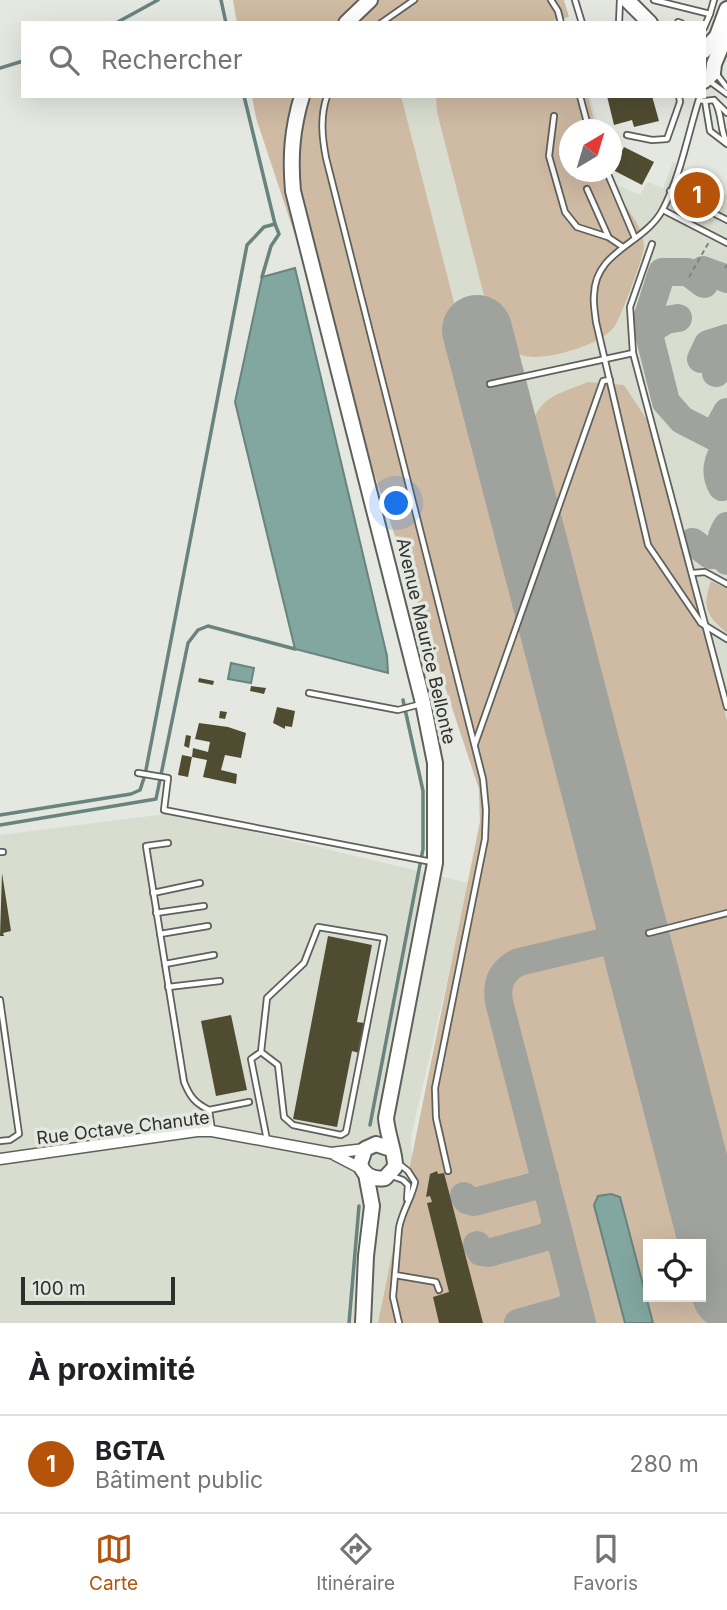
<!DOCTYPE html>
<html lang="fr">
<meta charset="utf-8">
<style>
:root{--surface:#fff;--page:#f6f6f6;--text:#202124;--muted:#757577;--line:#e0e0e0;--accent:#b45309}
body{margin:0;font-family:Inter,sans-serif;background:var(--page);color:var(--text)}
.controls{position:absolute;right:21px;bottom:21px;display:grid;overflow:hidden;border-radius:0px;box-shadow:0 7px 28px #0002}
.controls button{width:63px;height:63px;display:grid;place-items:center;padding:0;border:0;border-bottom:2px solid var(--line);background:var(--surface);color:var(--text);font:35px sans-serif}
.compass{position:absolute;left:559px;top:119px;width:63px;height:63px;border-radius:50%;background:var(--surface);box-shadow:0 7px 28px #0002;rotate:38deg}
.scale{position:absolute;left:21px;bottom:18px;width:154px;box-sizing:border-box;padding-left:7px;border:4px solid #2e302d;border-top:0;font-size:19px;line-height:24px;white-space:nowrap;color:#2e302d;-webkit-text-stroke:5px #e4e8e1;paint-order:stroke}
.you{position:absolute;left:397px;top:504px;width:24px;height:24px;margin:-18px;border:5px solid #fff;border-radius:50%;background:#1a73e8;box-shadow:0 0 0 10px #1a73e833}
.badge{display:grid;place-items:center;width:46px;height:46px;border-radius:50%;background:var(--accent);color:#fff;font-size:23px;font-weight:700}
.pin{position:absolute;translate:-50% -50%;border:4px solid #fff;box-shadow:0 2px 7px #0006}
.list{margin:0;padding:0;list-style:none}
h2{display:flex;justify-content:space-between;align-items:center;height:91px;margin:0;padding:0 28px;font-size:30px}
h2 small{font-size:23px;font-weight:400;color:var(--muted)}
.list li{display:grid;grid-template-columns:46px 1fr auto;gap:21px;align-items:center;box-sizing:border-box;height:98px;padding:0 28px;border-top:2px solid var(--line)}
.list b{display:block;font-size:26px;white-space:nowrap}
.list p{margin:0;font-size:23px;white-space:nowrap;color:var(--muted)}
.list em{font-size:23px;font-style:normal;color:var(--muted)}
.icon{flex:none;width:38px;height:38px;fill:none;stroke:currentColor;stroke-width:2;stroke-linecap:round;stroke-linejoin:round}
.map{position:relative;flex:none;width:727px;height:1323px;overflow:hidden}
.search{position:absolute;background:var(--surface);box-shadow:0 7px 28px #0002;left:21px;right:21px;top:21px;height:77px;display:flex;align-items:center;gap:18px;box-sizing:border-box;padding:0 24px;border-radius:0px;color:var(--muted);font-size:26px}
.sheet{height:189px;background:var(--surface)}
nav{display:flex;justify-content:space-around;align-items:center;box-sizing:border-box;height:98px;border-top:2px solid var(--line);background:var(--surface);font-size:19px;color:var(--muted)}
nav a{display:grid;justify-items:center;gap:4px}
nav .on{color:var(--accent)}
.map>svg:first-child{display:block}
</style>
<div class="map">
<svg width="727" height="1323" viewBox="0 0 727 1323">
<rect width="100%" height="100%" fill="#e4e8e1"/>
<path fill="#d8ddd0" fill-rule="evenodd" d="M 319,96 L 590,96 L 599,129 L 570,130 L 570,172 L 611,172 L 615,184 L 640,195 L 647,182 L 663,188 L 673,162 L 691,172 L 687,183 L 702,187 L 704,184 L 727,195 L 727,1323 L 439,1323 L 462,916 L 411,1137 L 420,1313 L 424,1323 L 0,1323 L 0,835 L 174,813 L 469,883 L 480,822 L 479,789 ZM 648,1244 L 701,1244 L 701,1297 L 648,1297 Z"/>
<g fill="#cfbaa3">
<polygon points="233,0 564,0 569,17 544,23 237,23"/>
<path d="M 252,96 L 401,96 L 610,909 L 609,921 L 600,932 L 518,954 C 499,964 491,977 492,998 L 575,1323 L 378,1323 L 480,822 L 479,789 L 256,118 Z"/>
<path d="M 436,96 L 588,96 L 596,129 L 570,130 L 570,172 L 606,172 C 612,198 643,217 644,247 C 644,255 620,320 614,327 C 601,345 546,361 525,356 C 509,352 500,336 491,323 L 437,112 Z"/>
<path d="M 588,382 L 624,385 L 649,423 L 727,721 L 727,1233 L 540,518 L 543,516 C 536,486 518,430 543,404 C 554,393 574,388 588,382 Z"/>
<path d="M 711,581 L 727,589 L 727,633 C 706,615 702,607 711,581 Z"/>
<polygon points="604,947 617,952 623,959 697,1244 648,1244 648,1297 701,1297 701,1257 718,1323 591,1323 506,990 509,980 518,970"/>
</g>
<g fill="#82a7a0" stroke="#69837e" stroke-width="2">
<polygon points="295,268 387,656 388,673 295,649 235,402 262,277"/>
<polygon points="231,663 254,668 251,683 228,679"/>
<polygon points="611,1194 620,1197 653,1323 625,1323 594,1205 598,1196"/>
</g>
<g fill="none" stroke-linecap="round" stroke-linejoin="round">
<g stroke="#69837e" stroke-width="3.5">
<polyline points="221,0 226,23"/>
<polyline points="116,23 158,0"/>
<polyline points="0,68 23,61"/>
<polyline points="262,277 271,246 279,234 275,224"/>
<polyline points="0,815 131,794 140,790 145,775 247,245 264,227 275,224 244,96"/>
<polyline points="0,825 156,799 188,643 198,630 208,626 295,649"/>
<polyline points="370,1125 423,849 423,791 403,700"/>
<polyline points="349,1323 359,1206"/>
</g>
<g stroke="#9fa29d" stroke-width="28">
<polyline points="703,270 727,279"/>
<polyline points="704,284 688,272 662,272 646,322 666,402 682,420 727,443"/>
<polyline points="648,331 666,320 678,318"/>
<polyline points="701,359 708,344 727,338"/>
<polyline points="716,373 727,353"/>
<polyline points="714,436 727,412"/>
<path d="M 727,447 C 717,459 714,473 722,487 L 727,486"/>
<path d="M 727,526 C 719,538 719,548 727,561"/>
<polyline points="693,542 710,555 727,555"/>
<path d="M 608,940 C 624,931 626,921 626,904"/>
<polyline points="464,1196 467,1200 474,1202 539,1185 545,1178"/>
<polyline points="477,1245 481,1252 488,1253 546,1237 553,1231 556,1223"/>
<polyline points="518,1323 564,1310 571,1306 575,1295"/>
<path d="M 582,1323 L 499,1002 C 496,983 502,970 519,962 L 620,938 L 631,944 L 641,964"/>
</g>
<polyline stroke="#9fa29d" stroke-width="70" points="477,330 727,1294"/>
</g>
<g fill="#504c32">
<polygon points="607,96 652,96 659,121 634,127 632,120 614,125"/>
<polygon points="624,147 654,162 642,185 613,170"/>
<polygon points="695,184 702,187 704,184 720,192 710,209 688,197"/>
<polygon points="199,678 214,681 213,685 198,682"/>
<polygon points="251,686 266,688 264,694 250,691"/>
<polygon points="277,707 295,711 292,727 285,726 285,729 273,723"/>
<polygon points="220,711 227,712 225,719 219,718"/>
<polygon points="199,723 228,727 246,733 241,758 225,755 221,770 237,774 236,784 203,777 207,760 192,757 188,777 178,775 182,755 192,757 193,748 208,752 210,742 195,739"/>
<polygon points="186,735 191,736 189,748 184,746"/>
<polygon points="2,873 11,931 3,933 4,936 0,936"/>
<polygon points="328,936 372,945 357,1022 364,1023 359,1053 352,1051 337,1127 293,1119"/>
<polygon points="231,1015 247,1090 216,1096 201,1021"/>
<polygon points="437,1171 438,1174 444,1173 483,1323 439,1323 433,1297 449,1292 427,1203 432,1202 430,1196 426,1197 430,1174"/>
</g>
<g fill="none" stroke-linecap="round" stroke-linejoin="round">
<defs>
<g id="lane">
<polyline points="551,0 558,11 561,23"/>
<polyline points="575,0 582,23"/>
<polyline points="654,0 710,14 714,0"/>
<polyline points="678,22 681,23"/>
<polyline points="381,23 414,0"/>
<polyline points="619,23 620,0"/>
<polyline points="704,28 710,14"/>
<polyline points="715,72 727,88"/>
<polyline points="708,80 727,94"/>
<path d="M 327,96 C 320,117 322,137 326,158 L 483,779 L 486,810 L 485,839 L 435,1088 L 436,1118 L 448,1171"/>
<polyline points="580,96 589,130"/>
<path d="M 700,96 C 688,133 681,175 663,209 C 645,244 595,250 594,295 C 593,303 595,313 596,322 L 648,545 L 701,623 L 727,639"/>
<polyline points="699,100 705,101 710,131 727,144"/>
<path d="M 714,100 C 723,113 719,129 727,143"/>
<polyline points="705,101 714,100 727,113"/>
<polyline points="554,116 549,156 565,212 577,227 608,237 623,247"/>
<polyline points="627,135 652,140 667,139 680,102 679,96"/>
<polyline points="607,172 635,238"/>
<polyline points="587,189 608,236"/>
<polyline points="670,191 727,220"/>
<polyline points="663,210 727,243"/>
<polyline points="652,244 630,307 633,353 727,707"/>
<polyline points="490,384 633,353"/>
<polyline points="693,573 705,572 727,584"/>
<polyline points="309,693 398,710 421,704"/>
<polyline points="475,744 603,381 610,380"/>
<polyline points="138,773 168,778 164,810 432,862"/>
<path d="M 168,843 L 146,846 L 184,1082 C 190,1097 195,1103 209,1110"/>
<polyline points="0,852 3,852"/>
<polyline points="153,893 200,883"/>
<polyline points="156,913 204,906"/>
<polyline points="649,933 727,913"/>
<polyline points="160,934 208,926"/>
<polyline points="165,964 214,955"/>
<polyline points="168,987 220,981"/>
<polyline points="0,1000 19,1134 10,1140 0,1141"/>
<polyline points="261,1052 278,1065 284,1117 293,1125 341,1135 346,1132 384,938 318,927 304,963 267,998 261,1052 251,1059 267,1140"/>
<polyline points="212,1130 209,1110 249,1102"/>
<path d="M 398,1163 L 408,1171 L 415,1182 C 412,1198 402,1211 399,1228 L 393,1297 L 399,1323"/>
<polyline points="392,1176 403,1180 408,1185 407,1199"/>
<polyline points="395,1275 436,1282 439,1290"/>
</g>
<g id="street">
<polyline points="335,1155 362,1169"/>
<polyline points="0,1159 197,1131 212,1131 331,1153 365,1149"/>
</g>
<g id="secondary">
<polyline points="627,0 650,23"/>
<polyline points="346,23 370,0"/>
<polyline points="704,51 717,36 727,9"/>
<polyline points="704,81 713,73 714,64 727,33"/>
<path d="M 302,96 C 292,129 290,157 293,191 L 423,703 L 435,763 L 435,863 L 386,1118 C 387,1134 396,1155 395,1167 L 385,1178 C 373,1180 364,1176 360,1164 L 365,1149 L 376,1144 L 391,1149"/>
<polyline points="363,1323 366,1256 372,1206 366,1174"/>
</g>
</defs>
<use href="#lane" stroke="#5e615b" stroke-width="8"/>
<use href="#street" stroke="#5e615b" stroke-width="13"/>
<use href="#secondary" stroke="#5e615b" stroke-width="18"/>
<g stroke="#80837e" stroke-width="2" stroke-dasharray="5 3.5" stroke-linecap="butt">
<polyline points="725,268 727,265"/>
<polyline points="689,277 709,242"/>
</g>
<use href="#lane" stroke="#fff" stroke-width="4.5"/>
<use href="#street" stroke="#fff" stroke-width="10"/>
<use href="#secondary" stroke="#fff" stroke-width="14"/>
</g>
<g text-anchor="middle" stroke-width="7" stroke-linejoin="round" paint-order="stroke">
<g font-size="18" fill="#2e302d" stroke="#e4e8e1">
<text transform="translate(426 641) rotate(77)" y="6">Avenue Maurice Bellonte</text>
<text transform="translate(123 1128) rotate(-7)" y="6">Rue Octave Chanute</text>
</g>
</g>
</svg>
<div class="controls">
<button><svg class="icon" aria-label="locate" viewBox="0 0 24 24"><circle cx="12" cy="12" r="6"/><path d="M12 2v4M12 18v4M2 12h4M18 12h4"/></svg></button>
</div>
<svg class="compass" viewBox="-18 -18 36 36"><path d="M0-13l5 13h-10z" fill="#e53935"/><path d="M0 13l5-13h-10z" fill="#757577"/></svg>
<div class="scale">100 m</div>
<div class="you"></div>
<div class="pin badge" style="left:697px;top:195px">1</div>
<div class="search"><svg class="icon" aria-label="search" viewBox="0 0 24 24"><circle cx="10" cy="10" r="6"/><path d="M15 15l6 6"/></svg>Rechercher</div>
</div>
<section class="sheet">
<h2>À proximité<small></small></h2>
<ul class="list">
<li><span class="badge">1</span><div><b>BGTA</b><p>Bâtiment public</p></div><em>280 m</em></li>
</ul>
</section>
<nav>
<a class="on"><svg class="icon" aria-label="map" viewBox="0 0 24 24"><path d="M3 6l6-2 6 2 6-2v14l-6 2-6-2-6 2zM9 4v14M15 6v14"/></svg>Carte</a>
<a><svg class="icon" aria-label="directions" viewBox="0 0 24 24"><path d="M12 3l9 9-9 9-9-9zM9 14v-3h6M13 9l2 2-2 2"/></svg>Itinéraire</a>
<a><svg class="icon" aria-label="saved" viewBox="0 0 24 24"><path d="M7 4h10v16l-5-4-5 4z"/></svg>Favoris</a>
</nav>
